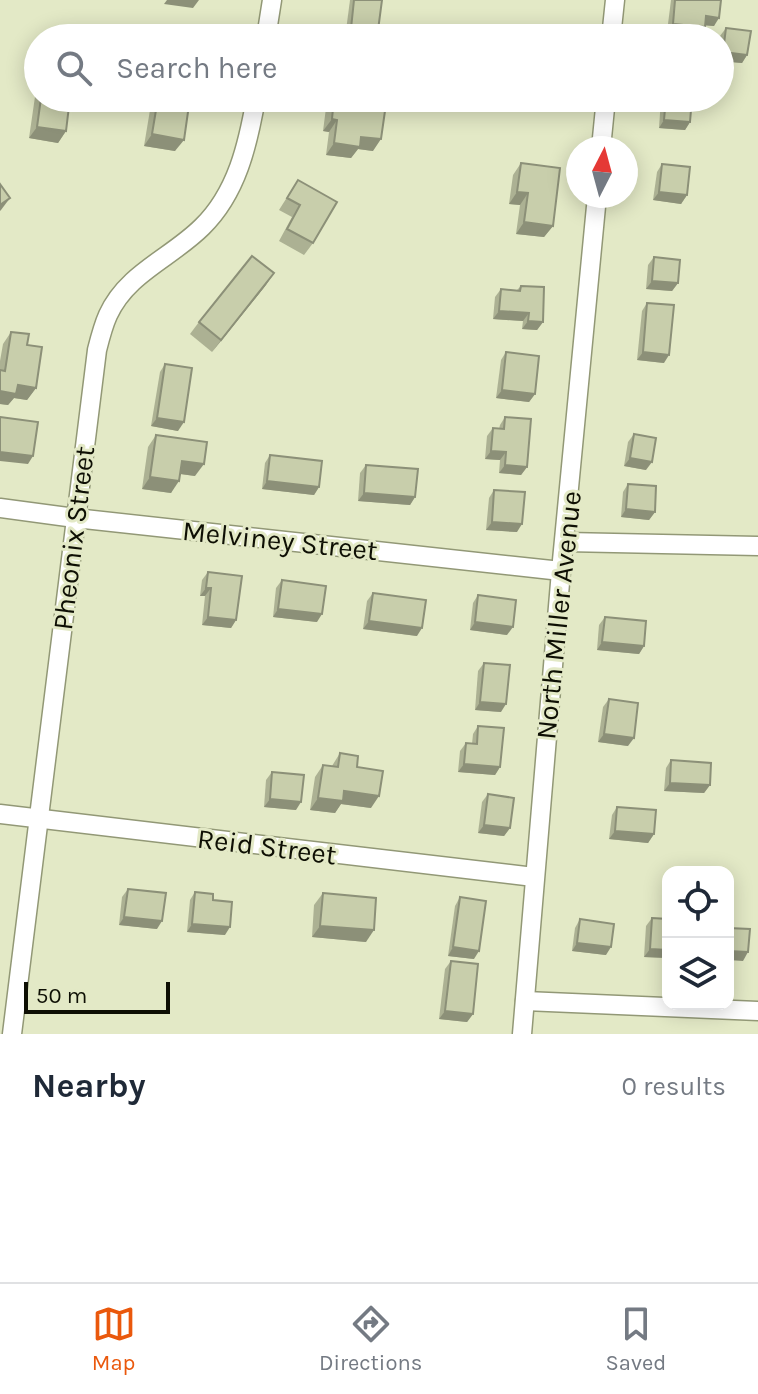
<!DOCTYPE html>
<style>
:root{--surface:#fff;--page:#f2f2f3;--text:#1f2937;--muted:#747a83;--line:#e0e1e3;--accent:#ea580c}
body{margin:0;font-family:Karla,sans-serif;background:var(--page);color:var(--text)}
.controls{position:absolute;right:24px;bottom:24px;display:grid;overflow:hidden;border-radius:16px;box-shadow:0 4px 20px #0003}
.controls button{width:72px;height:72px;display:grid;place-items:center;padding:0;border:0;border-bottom:2px solid var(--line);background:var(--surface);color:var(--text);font:40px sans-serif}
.compass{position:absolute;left:566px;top:136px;width:72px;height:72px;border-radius:50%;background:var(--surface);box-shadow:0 4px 20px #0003;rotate:6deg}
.scale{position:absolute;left:24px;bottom:20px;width:146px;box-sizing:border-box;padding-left:8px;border:4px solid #0e0f04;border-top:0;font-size:22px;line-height:28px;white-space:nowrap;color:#0e0f04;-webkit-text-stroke:6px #e3e9c6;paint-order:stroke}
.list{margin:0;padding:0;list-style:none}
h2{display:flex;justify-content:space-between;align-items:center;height:104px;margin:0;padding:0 32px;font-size:34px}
h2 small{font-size:26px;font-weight:400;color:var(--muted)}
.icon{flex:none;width:44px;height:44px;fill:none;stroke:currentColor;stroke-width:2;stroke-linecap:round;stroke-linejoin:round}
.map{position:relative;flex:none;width:758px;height:1034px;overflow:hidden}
.search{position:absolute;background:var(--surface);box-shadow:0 4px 20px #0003;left:24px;right:24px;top:24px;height:88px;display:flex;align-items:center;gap:20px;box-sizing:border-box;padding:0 28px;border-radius:44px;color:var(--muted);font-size:30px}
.sheet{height:248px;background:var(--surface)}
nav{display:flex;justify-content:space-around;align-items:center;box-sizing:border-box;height:112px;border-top:2px solid var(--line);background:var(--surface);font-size:22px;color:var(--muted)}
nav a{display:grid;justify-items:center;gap:4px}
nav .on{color:var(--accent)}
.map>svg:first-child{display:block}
</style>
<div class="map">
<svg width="758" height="1034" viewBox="0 0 758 1034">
<rect width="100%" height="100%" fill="#e3e9c6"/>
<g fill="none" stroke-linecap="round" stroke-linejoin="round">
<defs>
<g id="street">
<polyline points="266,38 272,0"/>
<polyline points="611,38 615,0"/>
<polyline points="601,148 606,98"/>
<polyline points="0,508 75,518 561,571"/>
<polyline points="566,542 758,546"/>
<polyline points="0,814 534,877"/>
<polyline points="525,1001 758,1011"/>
<path d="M 12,1034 L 97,350 C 100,338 103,326 108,315 C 127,273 171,258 202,227 C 237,193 248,144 256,98"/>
<polyline points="522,1034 561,571 597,196"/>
</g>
</defs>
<use href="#street" stroke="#929876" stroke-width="21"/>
<use href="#street" stroke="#fff" stroke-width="18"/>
</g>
<g fill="#acb193">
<polygon points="350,0 382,0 377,38 345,38"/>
<polygon points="671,0 721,0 714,26 705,25 699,35 667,32"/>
<polygon points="726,28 747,55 742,63 720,61 720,36"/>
<polygon points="38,76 38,98 70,98 66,131 58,143 29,138"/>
<polygon points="152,98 190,98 175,151 144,146"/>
<polygon points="334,98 368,98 367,108 373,151 358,149 351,158 326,155 329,132 323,131 326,108"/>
<polygon points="661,98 692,98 690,122 685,130 659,128"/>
<polygon points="521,163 553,226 544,237 516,234 520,205 509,204 513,175"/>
<polygon points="662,164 687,195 681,204 653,200 657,172"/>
<polygon points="298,180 313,243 304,255 279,241 292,217 279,210"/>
<polygon points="654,257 678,283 672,291 646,289 648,265"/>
<polygon points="266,285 212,352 190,334 199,322"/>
<polygon points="521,286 543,322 537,330 522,329 523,321 493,319 495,297 501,289 517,290"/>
<polygon points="647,303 664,363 637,360 642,311"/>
<polygon points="11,332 27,345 36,388 27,400 14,398 8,405 0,404 0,361 3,344"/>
<polygon points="506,352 535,394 529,402 496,398 501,360"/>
<polygon points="165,364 178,431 151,426 160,372"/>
<polygon points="505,417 527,467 521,475 499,473 500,460 485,459 487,436 493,428 499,429 500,425"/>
<polygon points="634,434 646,470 624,466 628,442"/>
<polygon points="156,435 195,476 180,474 171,493 142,489 148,447"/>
<polygon points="270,455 319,487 314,495 262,489 265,463"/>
<polygon points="366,465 415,497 410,505 358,501 360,473"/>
<polygon points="628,484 655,512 649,520 621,517 623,492"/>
<polygon points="494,490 517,532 486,530 489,498"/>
<polygon points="208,572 236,620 231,628 202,625 205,596 200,596 202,580"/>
<polygon points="282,580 317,622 273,617 276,588"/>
<polygon points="373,593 417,636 363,629 367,601"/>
<polygon points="478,595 507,635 470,630 473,603"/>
<polygon points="605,617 644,646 639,654 597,650 599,625"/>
<polygon points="484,663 501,712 475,710 478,671"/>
<polygon points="609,699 628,746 598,742 603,707"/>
<polygon points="478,726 500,767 495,775 458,772 460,751 466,743 472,744 473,734"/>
<polygon points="340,753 357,767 371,808 341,804 335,813 310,810 315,777 323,765 332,766"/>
<polygon points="671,760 710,785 704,793 664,791 666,768"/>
<polygon points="272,772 296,810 264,807 266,780"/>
<polygon points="488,794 510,828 504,836 478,833 482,802"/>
<polygon points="617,807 654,834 648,843 609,839 612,815"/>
<polygon points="128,889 157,929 119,925 122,897"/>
<polygon points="195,892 213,900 225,935 187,932 190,900"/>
<polygon points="323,893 366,942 312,937 314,905"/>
<polygon points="460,897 474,959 448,956 455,906"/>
<polygon points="652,918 668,919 668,958 644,957 646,926"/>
<polygon points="580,919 606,955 572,951 575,928"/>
<polygon points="451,961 473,1014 467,1022 439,1019 445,969"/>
</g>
<g fill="#8c9078">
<polygon points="167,0 199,0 193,8 164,4"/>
<polygon points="706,16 719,18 714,26 700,25"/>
<polygon points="673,24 705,27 699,35 667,32"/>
<polygon points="723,52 747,55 742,63 720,61 720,56"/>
<polygon points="332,119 337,120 329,132 323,131"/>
<polygon points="664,120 690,122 685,130 659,128"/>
<polygon points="37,127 66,131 58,143 29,138"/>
<polygon points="152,134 184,140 175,151 144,146"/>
<polygon points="361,137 381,139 373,151 358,149 351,158 326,155 334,143"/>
<polygon points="517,192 528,193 520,205 509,204"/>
<polygon points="659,192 687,195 681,204 653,200"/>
<polygon points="10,198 1,210 0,211 0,205"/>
<polygon points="524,222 553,226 544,237 516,234"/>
<polygon points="274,273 266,285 212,352 221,340"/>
<polygon points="652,281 678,283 672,291 646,289"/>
<polygon points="499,311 529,313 523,321 493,319"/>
<polygon points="528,321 543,322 537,330 522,329"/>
<polygon points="643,352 669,355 664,363 637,360"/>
<polygon points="18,385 36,388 27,400 14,398 8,405 0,404 0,391"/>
<polygon points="502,390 535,394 529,402 496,398"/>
<polygon points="157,418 184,422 178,431 151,426"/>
<polygon points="491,451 506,452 500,460 485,459"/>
<polygon points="0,452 33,456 28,464 0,461"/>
<polygon points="630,458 652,462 646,470 624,466"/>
<polygon points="182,461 204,464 195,476 174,473"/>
<polygon points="505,465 527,467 521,475 499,473"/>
<polygon points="150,477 179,481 171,493 142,489"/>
<polygon points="267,481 319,487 314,495 262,489"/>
<polygon points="364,493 415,497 410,505 358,501"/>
<polygon points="626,509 655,512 649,520 621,517"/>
<polygon points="492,522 522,524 517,532 486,530"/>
<polygon points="206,588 211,588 205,596 200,596"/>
<polygon points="278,609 322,614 317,622 273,617"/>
<polygon points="208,617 236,620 231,628 202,625"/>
<polygon points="369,621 422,628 417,636 363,629"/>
<polygon points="475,622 513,627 507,635 470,630"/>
<polygon points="602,642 644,646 639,654 597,650"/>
<polygon points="480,702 506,704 501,712 475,710"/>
<polygon points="604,734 634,738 628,746 598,742"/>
<polygon points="464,764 500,767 495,775 458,772"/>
<polygon points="670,783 710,785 704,793 664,791"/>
<polygon points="344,791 379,796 371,808 341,804 335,813 310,810 318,798"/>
<polygon points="270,799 301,802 296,810 264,807"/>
<polygon points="484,825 510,828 504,836 478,833"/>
<polygon points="615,831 654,834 648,843 609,839"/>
<polygon points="124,917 162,921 157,929 119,925"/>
<polygon points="192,924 230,927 225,935 187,932"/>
<polygon points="320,926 374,930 366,942 312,937"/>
<polygon points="577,943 611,947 606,955 572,951"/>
<polygon points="453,947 479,951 474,959 448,956"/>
<polygon points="650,949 668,950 668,958 644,957"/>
<polygon points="728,951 748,952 743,961 728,960"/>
<polygon points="445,1011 473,1014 467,1022 439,1019"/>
</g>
<g fill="#c8ceab" stroke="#8c9078" stroke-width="2">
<polygon points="354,0 382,0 377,38 350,38"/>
<polygon points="675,0 721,0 719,18 706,16 705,27 673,24"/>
<polygon points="726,28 751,31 747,55 723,52"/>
<polygon points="41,98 70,98 66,131 37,127"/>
<polygon points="158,98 190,98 184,140 152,134"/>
<polygon points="334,98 368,98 367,108 385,111 381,139 361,137 360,147 334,143 337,120 332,119"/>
<polygon points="666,98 692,98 690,122 664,120"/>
<polygon points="521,163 560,168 553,226 524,222 528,193 517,192"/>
<polygon points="662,164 690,167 687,195 659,192"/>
<polygon points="298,180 337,202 313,243 287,229 300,205 287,198"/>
<polygon points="0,184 10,198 0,205"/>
<polygon points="252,256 274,273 221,340 199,322"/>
<polygon points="654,257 680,260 678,283 652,281"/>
<polygon points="521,286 544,287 543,322 528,321 529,313 499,311 501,289 520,291"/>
<polygon points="647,303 674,305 669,355 643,352"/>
<polygon points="11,332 29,334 27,345 42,347 36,388 18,385 16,394 0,391 0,370 5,371"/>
<polygon points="506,352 539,356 535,394 502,390"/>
<polygon points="165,364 192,368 184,422 157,418"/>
<polygon points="0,417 38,422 33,456 0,452"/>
<polygon points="505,417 531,419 527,467 505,465 506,452 491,451 493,428 504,429"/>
<polygon points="634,434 656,438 652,462 630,458"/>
<polygon points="156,435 207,442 204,464 182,461 179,481 150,477"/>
<polygon points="270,455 322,461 319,487 267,481"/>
<polygon points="366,465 418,469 415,497 364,493"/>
<polygon points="628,484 656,486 655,512 626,509"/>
<polygon points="494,490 525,492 522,524 492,522"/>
<polygon points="208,572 242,576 236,620 208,617 211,588 206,588"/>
<polygon points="282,580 326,586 322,614 278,609"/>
<polygon points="373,593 426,600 422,628 369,621"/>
<polygon points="478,595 516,600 513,627 475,622"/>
<polygon points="605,617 646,621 644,646 602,642"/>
<polygon points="484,663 510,665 506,704 480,702"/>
<polygon points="609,699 638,703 634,738 604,734"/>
<polygon points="478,726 504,728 500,767 464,764 466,743 477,744"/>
<polygon points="340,753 358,756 357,767 383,771 379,796 344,791 343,801 318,798 323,765 338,767"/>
<polygon points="671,760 711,763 710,785 670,783"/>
<polygon points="272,772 304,775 301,802 270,799"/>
<polygon points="488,794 514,798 510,828 484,825"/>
<polygon points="617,807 656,810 654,834 615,831"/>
<polygon points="128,889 166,893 162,921 124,917"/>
<polygon points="195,892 213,894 213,900 232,902 230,927 192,924"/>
<polygon points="323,893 376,898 374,930 320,926"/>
<polygon points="460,897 486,901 479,951 453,947"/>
<polygon points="652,918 668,919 668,950 650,949"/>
<polygon points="580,919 614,924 611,947 577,943"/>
<polygon points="728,928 750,929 748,952 728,951"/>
<polygon points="451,961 478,964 473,1014 445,1011"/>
</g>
<g text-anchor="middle" stroke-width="6" stroke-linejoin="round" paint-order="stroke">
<g font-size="28" fill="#0e0f04" stroke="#e3e9c6">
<text transform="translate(73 538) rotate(-83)" y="10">Pheonix Street</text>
<text transform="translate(280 540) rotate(6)" y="10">Melviney Street</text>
<text transform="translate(558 615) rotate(-84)" y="10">North Miller Avenue</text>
<text transform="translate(267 846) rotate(7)" y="10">Reid Street</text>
</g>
</g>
</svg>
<div class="controls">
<button><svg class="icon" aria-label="locate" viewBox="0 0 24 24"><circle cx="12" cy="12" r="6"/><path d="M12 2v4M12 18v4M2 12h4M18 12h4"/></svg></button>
<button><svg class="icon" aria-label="layers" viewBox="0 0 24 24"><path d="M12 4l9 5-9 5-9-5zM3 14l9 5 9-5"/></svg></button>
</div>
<svg class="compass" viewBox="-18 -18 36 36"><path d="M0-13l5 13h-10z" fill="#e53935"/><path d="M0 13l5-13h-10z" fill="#747a83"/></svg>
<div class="scale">50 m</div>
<div class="search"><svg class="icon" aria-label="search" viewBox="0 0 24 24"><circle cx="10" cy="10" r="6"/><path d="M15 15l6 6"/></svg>Search here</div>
</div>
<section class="sheet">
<h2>Nearby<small>0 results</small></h2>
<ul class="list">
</ul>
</section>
<nav>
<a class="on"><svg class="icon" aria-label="map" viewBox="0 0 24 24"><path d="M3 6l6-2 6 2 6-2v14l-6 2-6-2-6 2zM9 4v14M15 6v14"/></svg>Map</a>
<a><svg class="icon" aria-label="directions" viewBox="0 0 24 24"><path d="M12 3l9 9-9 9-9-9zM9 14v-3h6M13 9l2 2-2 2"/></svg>Directions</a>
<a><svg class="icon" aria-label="saved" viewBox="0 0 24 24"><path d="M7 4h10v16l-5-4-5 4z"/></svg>Saved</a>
</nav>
